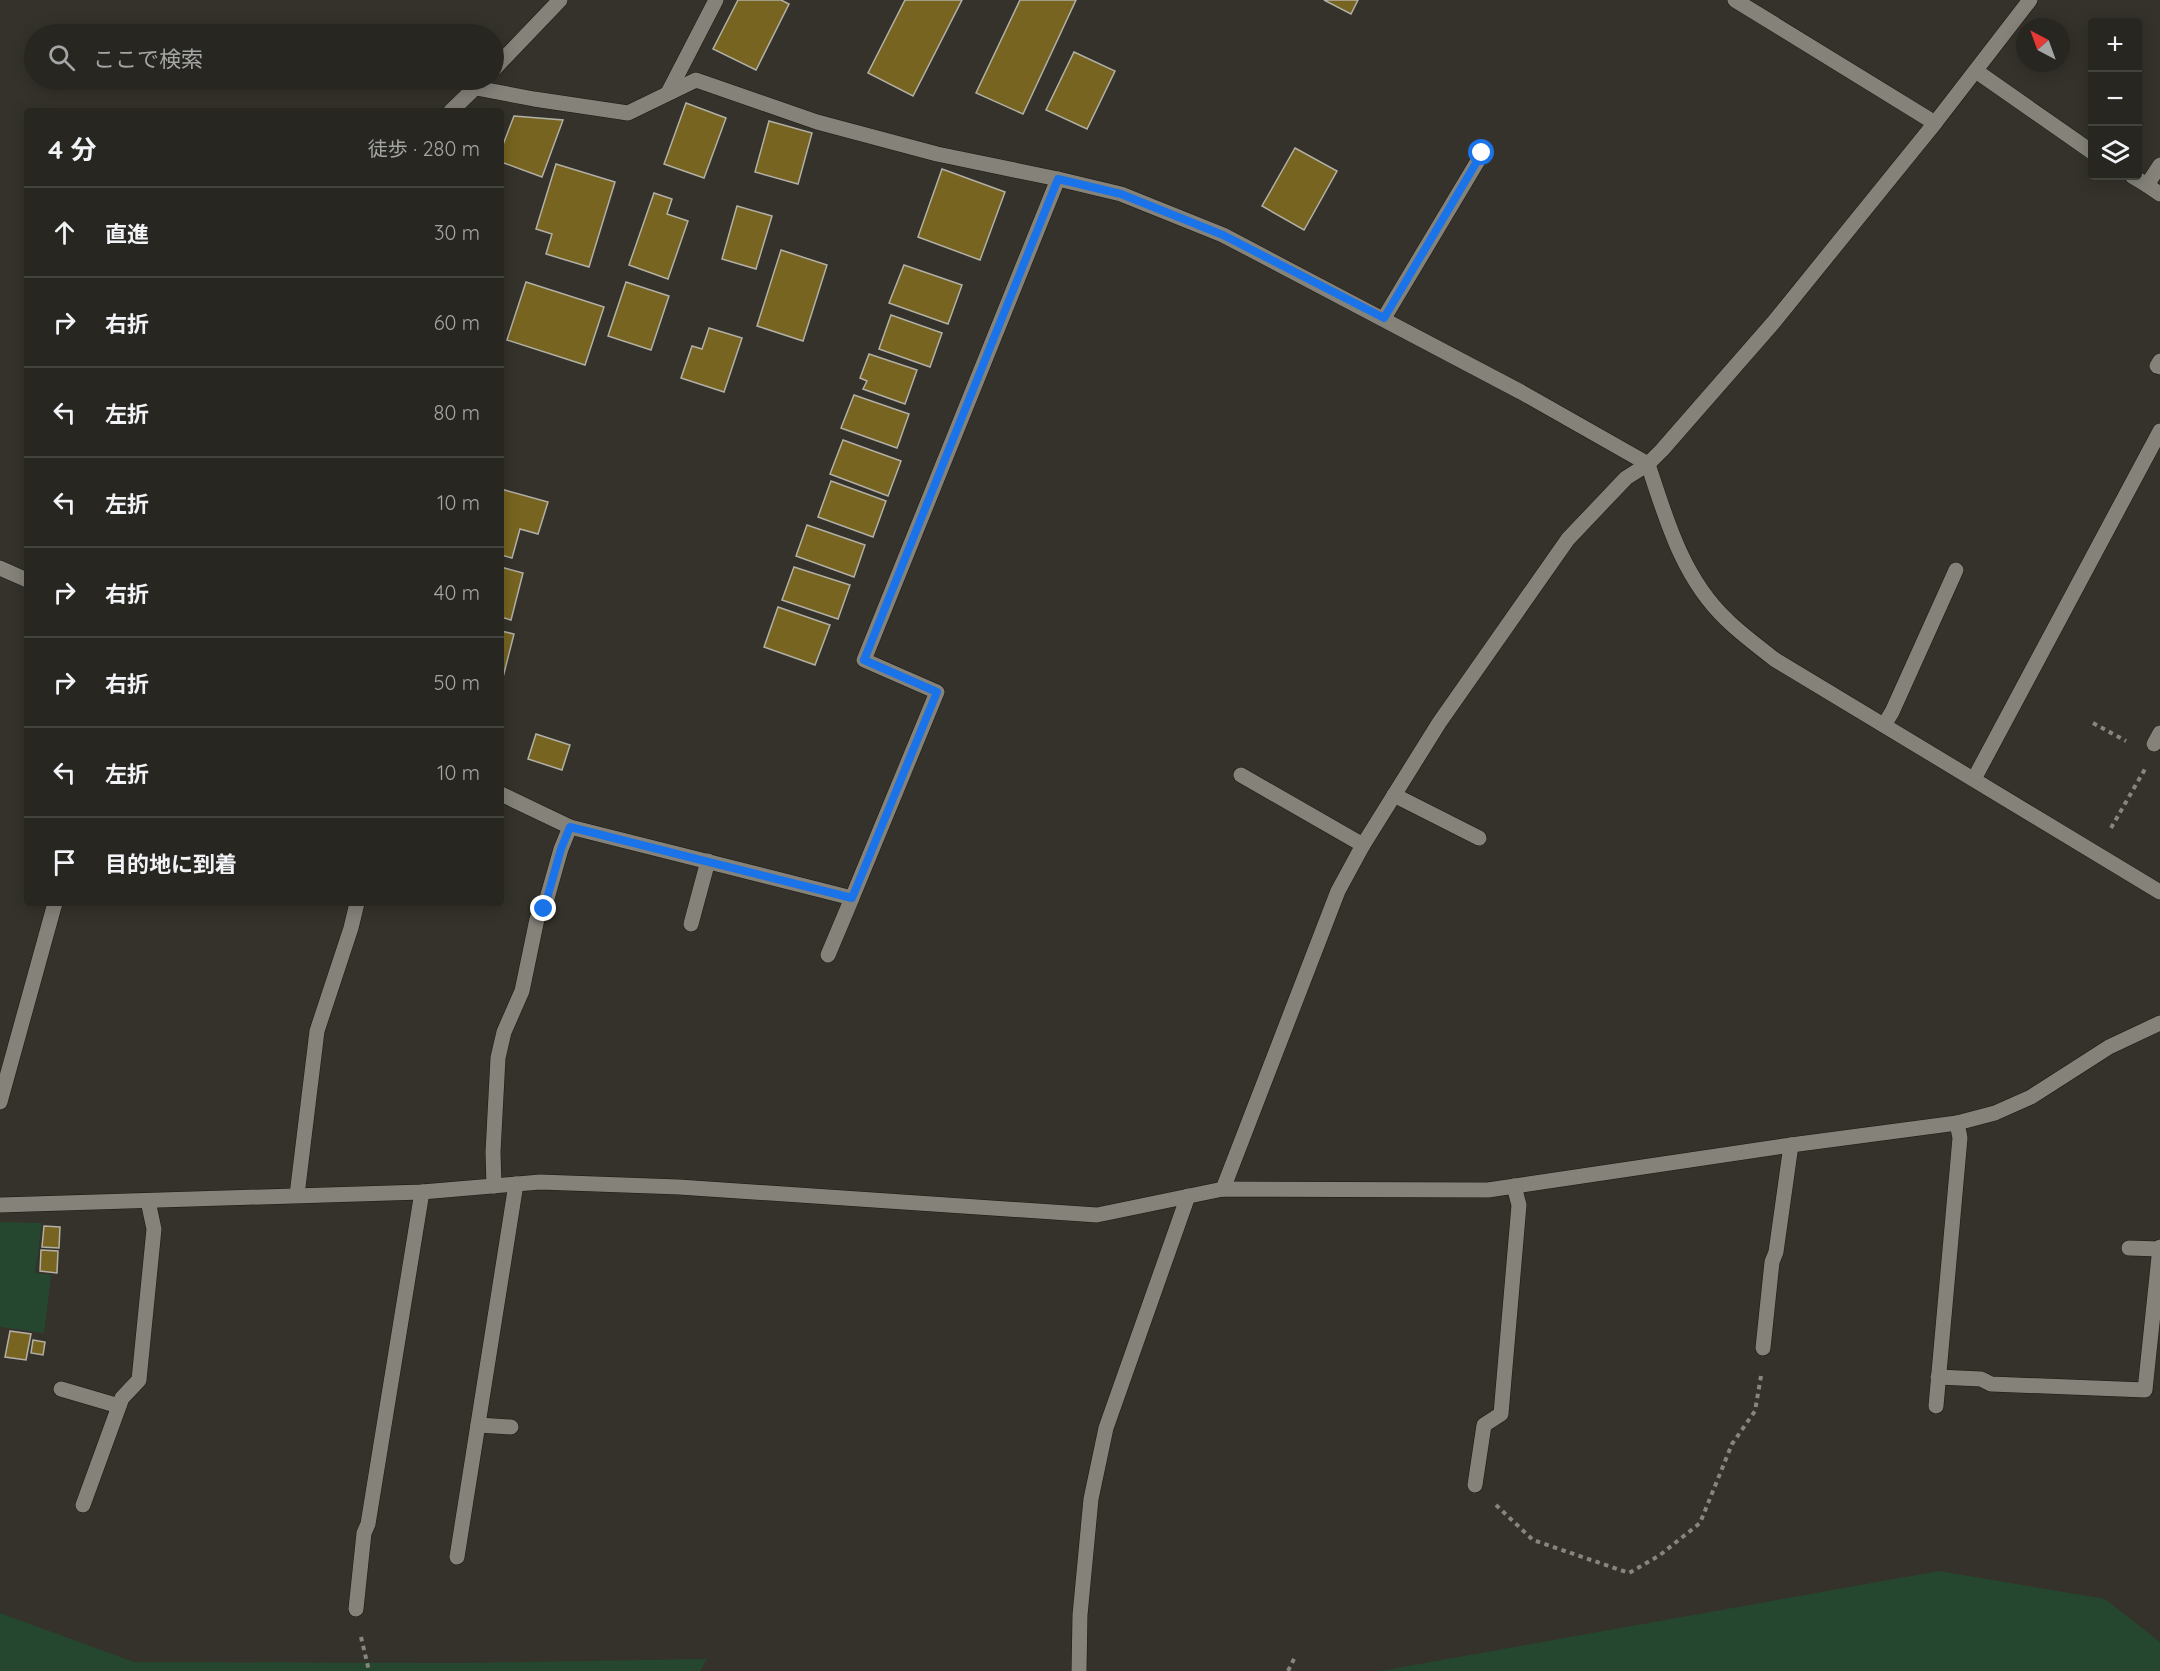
<!DOCTYPE html>
<html lang="ja">
<meta charset="utf-8">
<style>
:root{--surface:#272620;--page:#2f2e29;--text:#f1f3f6;--muted:#a4a5a5;--line:#43433e}
body{margin:0;font-family:Quicksand,"Noto Sans JP",sans-serif;background:var(--page);color:var(--text)}
.controls{position:absolute;right:18px;top:18px;display:grid;overflow:hidden;border-radius:6px;box-shadow:0 3px 15px #0003}
.controls button{width:54px;height:54px;display:grid;place-items:center;padding:0;border:0;border-bottom:2px solid var(--line);background:var(--surface);color:var(--text);font:30px sans-serif}
.compass{position:absolute;left:2016px;top:18px;width:54px;height:54px;border-radius:50%;background:var(--surface);box-shadow:0 3px 15px #0003;rotate:319deg}
.stop{position:absolute;width:18px;height:18px;margin:-14px;border:4px solid #1a73e8;border-radius:50%;background:#fff}
.stop.end{background:#1a73e8;border-color:#fff;box-shadow:0 2px 6px #0008}
.list{margin:0;padding:0;list-style:none}
h2{display:flex;justify-content:space-between;align-items:center;height:78px;margin:0;padding:0 24px;font-size:26px}
h2 small{font-size:20px;font-weight:400;color:var(--muted)}
.list li{display:grid;grid-template-columns:39px 1fr auto;gap:18px;align-items:center;box-sizing:border-box;height:90px;padding:0 24px;border-top:2px solid var(--line)}
.list b{display:block;font-size:22px;white-space:nowrap}
.list em{font-size:20px;font-style:normal;color:var(--muted)}
.icon{flex:none;width:33px;height:33px;fill:none;stroke:currentColor;stroke-width:2;stroke-linecap:round;stroke-linejoin:round}
.map{position:relative;flex:none;width:2160px;height:1671px;overflow:hidden}
.search{position:absolute;background:var(--surface);box-shadow:0 3px 15px #0003;left:24px;top:24px;width:480px;height:66px;display:flex;align-items:center;gap:15px;box-sizing:border-box;padding:0 21px;border-radius:33px;color:var(--muted);font-size:22px}
.panel{position:absolute;background:var(--surface);box-shadow:0 3px 15px #0003;left:24px;top:108px;width:480px;height:798px;border-radius:6px}
.map>svg:first-child{display:block}
</style>
<div class="map">
<svg width="2160" height="1671" viewBox="0 0 2160 1671">
<rect width="100%" height="100%" fill="#34322a"/>
<g fill="#26472f">
<polygon points="0,1222 42,1223 35,1273 51,1275 44,1333 0,1327"/>
<polygon points="1939,1571 2105,1599 2160,1642 2160,1671 1380,1671"/>
<polygon points="0,1613 134,1662 457,1663 707,1659 700,1671 0,1671"/>
</g>
<g fill="#766420" stroke="#b2b0a7" stroke-width="1.5">
<polygon points="738,0 781,0 789,4 756,70 713,49"/>
<polygon points="905,0 962,0 913,96 868,73"/>
<polygon points="1020,0 1076,0 1023,114 976,93"/>
<polygon points="1324,0 1358,0 1351,14"/>
<polygon points="1074,52 1115,71 1087,129 1046,110"/>
<polygon points="686,103 726,118 704,178 664,164"/>
<polygon points="514,116 563,120 542,177 501,162 501,150"/>
<polygon points="769,121 812,133 798,184 755,172"/>
<polygon points="1295,148 1337,171 1304,230 1262,206"/>
<polygon points="556,164 615,182 589,267 546,254 552,234 536,229"/>
<polygon points="942,169 1005,192 980,260 918,237"/>
<polygon points="654,193 672,199 667,214 688,221 668,279 629,265"/>
<polygon points="737,206 772,216 756,269 722,259"/>
<polygon points="781,250 827,265 803,341 757,326"/>
<polygon points="904,265 962,285 948,324 889,303"/>
<polygon points="526,282 604,307 585,365 507,340"/>
<polygon points="626,282 669,296 651,350 608,336"/>
<polygon points="891,315 942,333 930,367 879,349"/>
<polygon points="709,328 742,338 724,392 681,378 692,346 702,349"/>
<polygon points="869,354 917,370 905,404 863,389 867,381 860,378"/>
<polygon points="854,395 909,414 897,448 841,428"/>
<polygon points="843,440 901,461 888,496 830,474"/>
<polygon points="831,481 886,501 873,537 818,517"/>
<polygon points="501,489 548,502 538,534 520,529 512,558 501,555"/>
<polygon points="807,525 865,545 854,577 796,556"/>
<polygon points="501,567 523,573 511,620 501,617"/>
<polygon points="794,567 850,585 838,619 782,600"/>
<polygon points="778,607 830,625 815,665 764,647"/>
<polygon points="501,631 514,634 501,685"/>
<polygon points="536,734 570,745 562,770 528,759"/>
<polygon points="44,1226 60,1227 59,1248 42,1247"/>
<polygon points="41,1250 58,1251 57,1273 40,1271"/>
<polygon points="10,1331 31,1334 26,1360 5,1357"/>
<polygon points="33,1340 45,1342 43,1355 31,1353"/>
</g>
<g fill="none" stroke-linecap="round" stroke-linejoin="round">
<defs>
<g id="service">
<polyline points="1976,71 2092,152"/>
<polyline points="2132,176 2147,185 2160,165"/>
<polyline points="2147,185 2160,194"/>
<polyline points="1384,318 1482,154"/>
<polyline points="2160,361 2157,366 2160,367"/>
<polyline points="1884,725 1892,712 1956,570"/>
<polyline points="2154,744 2160,733"/>
<polyline points="1241,775 1363,845"/>
<polyline points="1394,795 1479,838"/>
<polyline points="494,1186 493,1152 498,1058 504,1032 522,991 537,919 544,909"/>
<polyline points="1763,1348 1772,1262 1776,1252 1791,1145"/>
<polyline points="61,1389 119,1406"/>
<polyline points="478,1425 511,1427"/>
<polyline points="1475,1485 1484,1425 1501,1414 1519,1205 1514,1186"/>
<polyline points="457,1557 516,1184"/>
<polyline points="356,1609 364,1533 368,1524 422,1192"/>
</g>
<g id="minor">
<polyline points="1735,0 1935,123"/>
<polyline points="494,69 560,0"/>
<path d="M 461,80 L 476,88 L 534,99 L 628,113 L 696,80 L 817,122 L 937,154 L 1058,179 L 1121,194 L 1223,235 L 1521,392 L 1648,464 C 1666,519 1683,579 1727,620 C 1741,634 1758,646 1774,659 L 2160,892"/>
<polyline points="669,91 716,0"/>
<polyline points="451,111 481,82"/>
<polyline points="0,568 27,580"/>
<polyline points="1974,779 2160,431"/>
<polyline points="501,794 570,827 852,898 937,692 864,660 1058,179"/>
<polyline points="544,909 561,849 570,827"/>
<polyline points="691,924 708,861"/>
<polyline points="828,955 852,898"/>
<polyline points="0,1102 55,903"/>
<polyline points="1223,1189 1338,891 1363,845 1439,723 1568,539 1626,478 1648,464 1662,450 1773,323 1935,123 2030,0"/>
<polyline points="297,1195 317,1031 351,928 357,903"/>
<polyline points="0,1205 422,1192 540,1182 679,1187 1097,1215 1223,1189 1488,1190 1791,1145 1957,1123 1995,1113 2031,1097 2109,1047 2160,1023"/>
<polyline points="2129,1248 2160,1249"/>
<polyline points="1938,1377 1981,1379 1991,1384 2145,1390 2160,1247"/>
<polyline points="1936,1406 1960,1138 1957,1123"/>
<polyline points="83,1505 122,1398 139,1380 154,1229 148,1201"/>
<polyline points="1079,1671 1080,1615 1091,1499 1106,1428 1188,1196"/>
</g>
</defs>
<use href="#service" stroke="#1b1913" stroke-width="16"/>
<use href="#minor" stroke="#1b1913" stroke-width="16"/>
<g stroke="#87857f" stroke-width="4" stroke-dasharray="4.5 4.5" stroke-linecap="butt">
<polyline points="2093,723 2126,741"/>
<polyline points="2111,828 2145,769"/>
<polyline points="1496,1505 1533,1540 1629,1573 1660,1555 1700,1523 1732,1444 1755,1411 1761,1376"/>
<polyline points="361,1637 369,1671"/>
<polyline points="1288,1671 1296,1655"/>
</g>
<use href="#service" stroke="#85827a" stroke-width="15"/>
<use href="#minor" stroke="#85827a" stroke-width="15"/>
</g>
<g fill="none" stroke-linecap="round" stroke-linejoin="round">
<polyline stroke="#1a73e8" stroke-width="8" points="544,909 561,849 570,827 852,898 937,692 864,660 1058,179 1121,194 1223,235 1384,318 1482,153"/>
</g>
</svg>
<div class="controls">
<button>+</button>
<button>−</button>
<button><svg class="icon" aria-label="layers" viewBox="0 0 24 24"><path d="M12 4l9 5-9 5-9-5zM3 14l9 5 9-5"/></svg></button>
</div>
<svg class="compass" viewBox="-18 -18 36 36"><path d="M0-13l5 13h-10z" fill="#e53935"/><path d="M0 13l5-13h-10z" fill="#a4a5a5"/></svg>
<div class="stop" style="left:1482px;top:153px"></div>
<div class="stop end" style="left:544px;top:909px"></div>
<div class="search"><svg class="icon" aria-label="search" viewBox="0 0 24 24"><circle cx="10" cy="10" r="6"/><path d="M15 15l6 6"/></svg>ここで検索</div>
<section class="panel">
<h2>4 分<small>徒歩 · 280 m</small></h2>
<ul class="list">
<li><svg class="icon" aria-label="ahead" viewBox="0 0 24 24"><path d="M12 20V5M6 11l6-6 6 6"/></svg><div><b>直進</b></div><em>30 m</em></li>
<li><svg class="icon" aria-label="right" viewBox="0 0 24 24"><path d="M7 20v-9h11M14 6l5 5-5 5"/></svg><div><b>右折</b></div><em>60 m</em></li>
<li><svg class="icon" aria-label="left" viewBox="0 0 24 24"><path d="M17 20v-9H6M10 6l-5 5 5 5"/></svg><div><b>左折</b></div><em>80 m</em></li>
<li><svg class="icon" aria-label="left" viewBox="0 0 24 24"><path d="M17 20v-9H6M10 6l-5 5 5 5"/></svg><div><b>左折</b></div><em>10 m</em></li>
<li><svg class="icon" aria-label="right" viewBox="0 0 24 24"><path d="M7 20v-9h11M14 6l5 5-5 5"/></svg><div><b>右折</b></div><em>40 m</em></li>
<li><svg class="icon" aria-label="right" viewBox="0 0 24 24"><path d="M7 20v-9h11M14 6l5 5-5 5"/></svg><div><b>右折</b></div><em>50 m</em></li>
<li><svg class="icon" aria-label="left" viewBox="0 0 24 24"><path d="M17 20v-9H6M10 6l-5 5 5 5"/></svg><div><b>左折</b></div><em>10 m</em></li>
<li><svg class="icon" aria-label="arrive" viewBox="0 0 24 24"><path d="M6 21V4h12l-3 4 3 4H6"/></svg><div><b>目的地に到着</b></div></li>
</ul>
</section>
</div>
